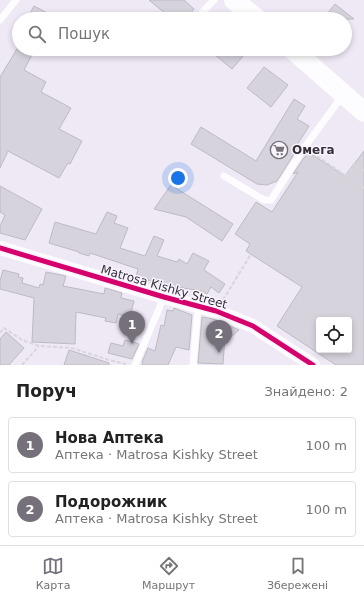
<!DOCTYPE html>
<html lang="uk">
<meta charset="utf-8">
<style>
:root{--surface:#fff;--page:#f6f6f6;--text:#222;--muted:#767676;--line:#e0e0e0;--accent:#75707a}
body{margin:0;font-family:"DejaVu Sans",sans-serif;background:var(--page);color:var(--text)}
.controls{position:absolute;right:12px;bottom:12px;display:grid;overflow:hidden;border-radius:4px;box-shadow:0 2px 6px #0003}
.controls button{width:36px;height:36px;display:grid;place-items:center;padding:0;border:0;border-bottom:1px solid var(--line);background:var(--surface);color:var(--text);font:20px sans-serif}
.you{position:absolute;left:178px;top:178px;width:14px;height:14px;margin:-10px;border:3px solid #fff;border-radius:50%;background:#1a73e8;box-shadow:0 0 0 6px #1a73e833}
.badge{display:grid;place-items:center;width:26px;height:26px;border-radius:50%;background:var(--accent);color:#fff;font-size:13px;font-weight:700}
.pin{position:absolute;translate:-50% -33px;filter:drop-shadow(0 1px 2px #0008)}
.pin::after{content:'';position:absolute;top:21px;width:14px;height:12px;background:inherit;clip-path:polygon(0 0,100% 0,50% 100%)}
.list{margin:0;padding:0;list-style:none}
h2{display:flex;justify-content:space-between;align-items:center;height:52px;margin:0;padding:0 16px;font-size:17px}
h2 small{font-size:13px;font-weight:400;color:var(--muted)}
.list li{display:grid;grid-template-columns:26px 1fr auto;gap:12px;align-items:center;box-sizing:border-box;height:56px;margin:0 8px 8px;padding:0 8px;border:1px solid var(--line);border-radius:4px}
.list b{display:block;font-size:15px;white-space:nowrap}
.list p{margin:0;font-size:13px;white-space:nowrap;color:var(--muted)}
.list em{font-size:13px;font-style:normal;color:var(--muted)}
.icon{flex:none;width:22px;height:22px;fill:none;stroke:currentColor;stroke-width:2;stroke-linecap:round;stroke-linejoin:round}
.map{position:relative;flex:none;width:364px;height:365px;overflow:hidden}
.search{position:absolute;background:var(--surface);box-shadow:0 2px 6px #0003;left:12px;right:12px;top:12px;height:44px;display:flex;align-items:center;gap:10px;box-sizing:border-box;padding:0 14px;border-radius:22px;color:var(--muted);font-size:15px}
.sheet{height:180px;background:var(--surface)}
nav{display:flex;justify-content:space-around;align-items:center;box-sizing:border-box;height:56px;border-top:1px solid var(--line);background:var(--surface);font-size:11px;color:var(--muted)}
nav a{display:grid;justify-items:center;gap:2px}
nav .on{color:var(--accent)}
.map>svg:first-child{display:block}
</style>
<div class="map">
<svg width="364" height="365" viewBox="0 0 364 365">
<rect width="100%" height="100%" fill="#efe8f5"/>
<g fill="#d6d3dd" stroke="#bebac4" fill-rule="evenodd">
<polygon points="149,0 184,0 194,9 186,19 172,19"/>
<polygon points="335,4 354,19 323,19"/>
<polygon points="34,6 59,19 27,19"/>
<polygon points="17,49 35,49 24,70 46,82 41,92 71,108 59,129 82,141 70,164 68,163 59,178 8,151 0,168 0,77"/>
<polygon points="208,49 249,49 232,69"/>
<polygon points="264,67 288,85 271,107 247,88"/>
<polygon points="294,99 305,106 297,119 309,126 297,145 299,146 277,181 267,185 257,184 191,144 201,127 256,161"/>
<path d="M 364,151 L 364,365 L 336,365 L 277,326 L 302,287 L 246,251 L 250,244 L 235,234 L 256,202 L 272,212 L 298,172 L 293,174 L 308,152 L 345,176 ZM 319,320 L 349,320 L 349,350 L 319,350 Z"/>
<polygon points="171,185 233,224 222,241 186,217 154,209"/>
<polygon points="0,186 42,209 25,240 0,233 0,226 5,215 0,212"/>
<polygon points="107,212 117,216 114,223 128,228 120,248 145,256 154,236 164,240 157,256 177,262 179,259 187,264 193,253 209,261 204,270 225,284 219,293 211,287 207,294 201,291 166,285 136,277 138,269 90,253 89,256 79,253 79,252 49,243 55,222 96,234"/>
<polygon points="3,270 19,274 18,277 23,278 22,283 39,288 40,284 43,285 46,272 66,276 63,286 104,294 105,288 122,293 121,298 134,301 130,317 118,314 116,323 105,321 106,318 76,312 75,344 32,342 34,298 0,289 0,281"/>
<polygon points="174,308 192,315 189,350 176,347 168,365 142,365 143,362 142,362 148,348 155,351 161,325 164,326 167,310 173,311"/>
<polygon points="202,317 213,319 239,330 231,337 225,336 223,364 198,363"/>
<polygon points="6,332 24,348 9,365 0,365 0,339"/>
<polygon points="125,340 139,344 132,359 108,353 111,343 123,346"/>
<polygon points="69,350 109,363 109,365 64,365"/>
</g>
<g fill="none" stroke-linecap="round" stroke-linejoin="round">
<g stroke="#d8d6da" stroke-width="2" stroke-dasharray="4 2" stroke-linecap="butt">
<polyline points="312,153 364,188"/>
<polyline points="345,176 354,164 364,171"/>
<polyline points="223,300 251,254"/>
<polyline points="0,333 4,328 22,340 39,346 72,348 109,360 126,364"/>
<polyline points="22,365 39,346"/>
</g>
<g stroke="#fdfcfe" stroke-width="7">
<polyline points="196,19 214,0"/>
<polyline points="0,20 16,0"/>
<polyline points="224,176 264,200 271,200 304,148 343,95"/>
<polyline points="135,365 164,297"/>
<polyline points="193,365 198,306"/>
</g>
<polyline stroke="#fdfcfe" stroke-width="14" points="0,248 164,297 216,311 253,326 313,365"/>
<g stroke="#fdfcfe" stroke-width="20">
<polyline points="234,0 257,19"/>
<polyline points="292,49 364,112"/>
</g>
<defs>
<polyline id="cycleway" points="0,248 164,297 216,311 253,326 313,365"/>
</defs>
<use href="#cycleway" stroke="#f8f3fd" stroke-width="8"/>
<use href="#cycleway" stroke="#d6006c" stroke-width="5"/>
</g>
<defs>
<symbol id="supermarket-ring" viewBox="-11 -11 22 22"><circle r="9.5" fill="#f8f3fd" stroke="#75707a" stroke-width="1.5"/><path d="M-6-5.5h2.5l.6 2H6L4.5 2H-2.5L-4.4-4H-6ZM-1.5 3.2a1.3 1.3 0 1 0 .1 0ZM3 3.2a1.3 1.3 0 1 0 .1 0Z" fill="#75707a"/></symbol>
</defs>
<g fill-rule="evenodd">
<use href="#supermarket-ring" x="269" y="140" width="20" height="20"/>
</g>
<g text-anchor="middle" stroke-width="3" stroke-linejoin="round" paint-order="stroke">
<g font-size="12" font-weight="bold" fill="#342f38" stroke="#f8f3fd" text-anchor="start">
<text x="292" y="154">Омега</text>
</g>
<g font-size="12" fill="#342f38" stroke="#f8f3fd">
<text transform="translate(164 287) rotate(16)" y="4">Matrosa Kishky Street</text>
</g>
</g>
</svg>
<div class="controls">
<button><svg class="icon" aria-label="locate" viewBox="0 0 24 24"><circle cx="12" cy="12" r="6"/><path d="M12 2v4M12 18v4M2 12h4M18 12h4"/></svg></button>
</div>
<div class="you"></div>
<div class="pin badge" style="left:132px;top:344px">1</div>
<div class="pin badge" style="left:219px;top:353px">2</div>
<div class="search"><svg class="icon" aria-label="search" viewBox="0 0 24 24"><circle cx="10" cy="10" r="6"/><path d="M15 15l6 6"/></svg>Пошук</div>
</div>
<section class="sheet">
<h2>Поруч<small>Знайдено: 2</small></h2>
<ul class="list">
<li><span class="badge">1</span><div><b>Нова Аптека</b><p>Аптека · Matrosa Kishky Street</p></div><em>100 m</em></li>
<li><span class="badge">2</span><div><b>Подорожник</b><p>Аптека · Matrosa Kishky Street</p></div><em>100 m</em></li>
</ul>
</section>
<nav>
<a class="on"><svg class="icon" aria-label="map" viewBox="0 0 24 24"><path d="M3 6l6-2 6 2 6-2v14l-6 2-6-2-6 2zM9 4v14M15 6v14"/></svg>Карта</a>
<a><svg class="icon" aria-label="directions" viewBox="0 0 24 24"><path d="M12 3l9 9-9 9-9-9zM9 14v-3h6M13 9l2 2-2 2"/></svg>Маршрут</a>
<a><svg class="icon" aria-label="saved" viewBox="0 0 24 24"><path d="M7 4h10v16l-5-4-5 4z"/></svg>Збережені</a>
</nav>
